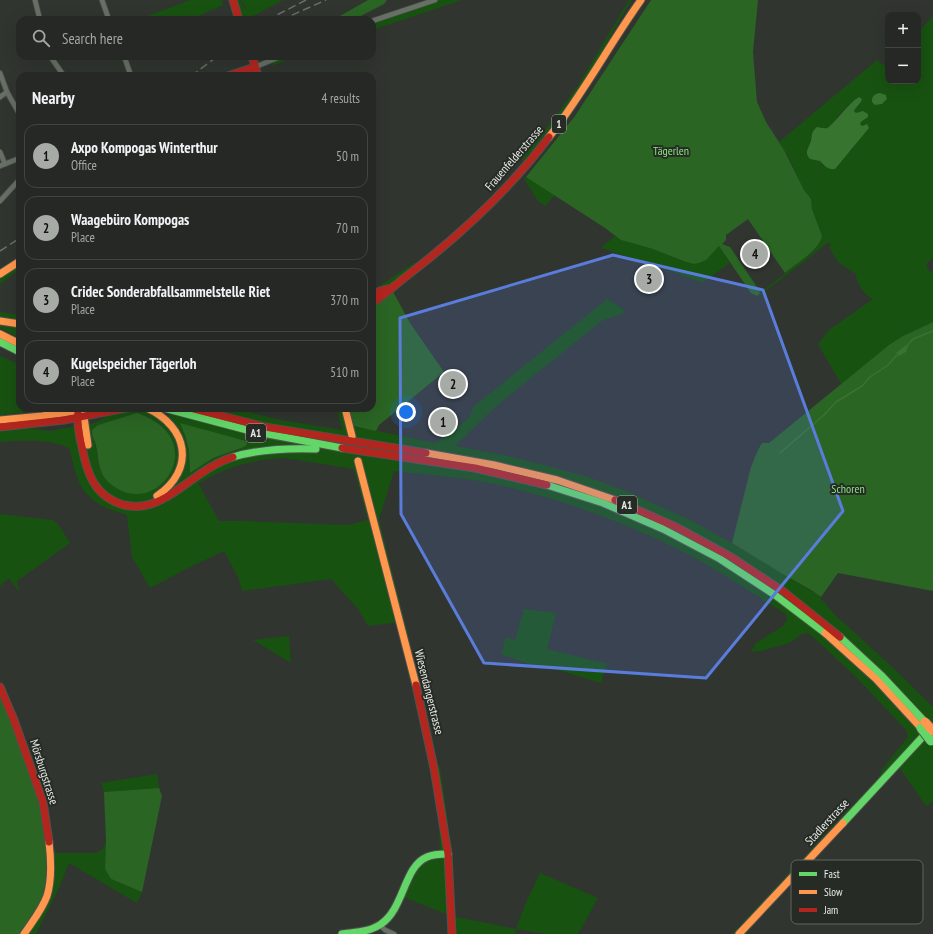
<!DOCTYPE html>
<meta charset="utf-8">
<style>
:root{--surface:#252824;--page:#313431;--text:#f1f3f6;--muted:#a3a6a6;--line:#424441;--accent:#a7aba6}
body{margin:0;font-family:"PT Sans Narrow",sans-serif;background:var(--page);color:var(--text)}
.controls{position:absolute;right:12px;top:12px;display:grid;overflow:hidden;border-radius:8px;box-shadow:0 4px 16px #0002}
.controls button{width:36px;height:36px;display:grid;place-items:center;padding:0;border:0;border-bottom:1px solid var(--line);background:var(--surface);color:var(--text);font:20px sans-serif}
.you{position:absolute;left:406px;top:412px;width:14px;height:14px;margin:-10px;border:3px solid #fff;border-radius:50%;background:#1a73e8;box-shadow:0 0 0 6px #1a73e833}
.badge{display:grid;place-items:center;width:26px;height:26px;border-radius:50%;background:var(--accent);color:#111;font-size:13px;font-weight:700}
.pin{position:absolute;translate:-50% -50%;border:2px solid #fff;box-shadow:0 1px 4px #0006}
.list{margin:0;padding:0;list-style:none}
h2{display:flex;justify-content:space-between;align-items:center;height:52px;margin:0;padding:0 16px;font-size:17px}
h2 small{font-size:13px;font-weight:400;color:var(--muted)}
.list li{display:grid;grid-template-columns:26px 1fr auto;gap:12px;align-items:center;box-sizing:border-box;height:64px;margin:0 8px 8px;padding:0 8px;border:1px solid var(--line);border-radius:12px}
.list b{display:block;font-size:15px;white-space:nowrap}
.list p{margin:0;font-size:13px;white-space:nowrap;color:var(--muted)}
.list em{font-size:13px;font-style:normal;color:var(--muted)}
.icon{flex:none;width:22px;height:22px;fill:none;stroke:currentColor;stroke-width:2;stroke-linecap:round;stroke-linejoin:round}
.map{position:relative;flex:none;width:933px;height:934px;overflow:hidden}
.search{position:absolute;background:var(--surface);box-shadow:0 4px 16px #0002;left:16px;top:16px;width:360px;height:44px;display:flex;align-items:center;gap:10px;box-sizing:border-box;padding:0 14px;border-radius:12px;color:var(--muted);font-size:15px}
.panel{position:absolute;background:var(--surface);box-shadow:0 4px 16px #0002;left:16px;top:72px;width:360px;height:340px;border-radius:12px}
.map>svg:first-child{display:block}
</style>
<div class="map">
<svg width="933" height="934" viewBox="0 0 933 934">
<rect width="100%" height="100%" fill="#313530"/>
<g fill="#185211" fill-rule="evenodd">
<polygon points="190,0 222,0 223,5 190,20 144,20 146,19 145,17"/>
<polygon points="233,0 240,0 243,6 248,12 241,0 283,0 246,20 239,20"/>
<polygon points="435,0 462,0 372,30 372,21"/>
<path d="M 629,0 L 632,0 C 616,24 604,50 589,74 C 569,105 546,133 523,162 L 522,158 L 526,154 L 544,132 L 577,87 Z"/>
<path d="M 933,16 L 933,257 L 926,265 L 930,272 L 933,270 L 933,322 L 903,336 L 841,384 L 818,344 L 829,330 L 873,299 C 864,295 856,283 856,274 L 838,262 L 829,247 L 831,246 L 829,242 L 759,296 L 757,296 L 815,249 L 820,243 L 822,236 L 812,209 L 811,199 L 804,190 L 789,158 L 779,142 L 877,60 L 888,68 L 888,81 L 918,81 L 918,33 ZM 876,93 L 887,96 C 887,103 881,104 876,105 L 872,102 L 873,97 ZM 858,97 L 862,100 C 861,105 855,107 854,111 L 866,119 L 861,122 L 860,125 L 862,126 L 866,124 L 869,127 L 850,152 L 845,154 L 834,169 L 823,166 L 820,161 L 810,159 C 803,152 809,147 811,140 C 812,135 811,131 816,129 C 821,126 826,130 831,127 C 834,124 835,120 838,116 C 844,109 851,103 858,97 Z"/>
<polygon points="282,56 298,56 271,66 273,63"/>
<polygon points="526,177 555,195 545,206 538,201 524,179"/>
<polygon points="615,236 621,240 653,249 686,262 694,264 697,264 708,257 719,246 730,263 702,283 677,273 601,248"/>
<polygon points="426,261 372,303 372,291 414,263"/>
<polygon points="20,262 20,269 0,284 0,276"/>
<path d="M 607,299 L 622,308 L 625,313 L 603,320 L 516,390 L 492,410 L 455,446 L 503,455 L 540,464 L 588,477 L 626,491 L 690,520 L 732,543 L 818,595 L 835,615 L 890,665 L 933,707 L 933,802 L 926,806 L 897,764 L 786,883 L 789,886 L 745,934 L 732,934 L 879,777 L 883,768 L 908,737 L 907,731 L 857,678 L 812,636 L 807,633 L 802,634 L 789,643 L 761,651 L 751,652 L 756,643 L 783,626 L 787,620 L 786,614 C 749,591 713,566 674,547 C 621,521 565,501 508,487 C 471,478 432,475 394,471 L 379,519 L 421,688 L 415,681 L 399,622 L 368,626 L 358,609 L 331,579 L 242,591 L 238,577 L 224,551 L 188,568 L 150,588 L 132,557 L 127,515 C 85,503 78,490 70,449 C 54,438 19,440 0,442 L 0,430 L 31,428 L 49,431 L 77,426 L 95,423 L 107,416 L 143,408 L 167,417 L 177,408 L 231,408 L 281,420 L 342,430 L 337,408 L 345,408 L 350,427 L 354,426 L 435,443 L 446,436 L 470,417 L 473,407 ZM 137,413 C 156,419 171,430 175,450 L 120,490 L 109,483 L 101,472 L 92,431 L 98,425 ZM 185,435 L 234,438 L 246,440 L 244,447 L 213,458 L 190,473 L 189,450 ZM 285,458 L 354,469 L 368,520 L 348,525 L 242,521 L 219,521 L 198,483 C 230,466 249,460 285,458 Z"/>
<polygon points="0,312 20,315 20,321 0,318"/>
<polygon points="0,321 20,324 20,338 0,328"/>
<polygon points="0,356 20,365 20,408 65,408 0,415"/>
<polygon points="0,514 52,520 58,524 70,543 17,581 19,592 9,578 0,586"/>
<polygon points="524,609 556,613 547,649 607,664 601,683 555,669 536,667 501,654 506,637 515,640"/>
<polygon points="289,636 291,663 253,640"/>
<polygon points="440,766 452,853 448,854 451,916 516,929 525,905 540,873 598,898 578,934 546,934 516,929 515,934 458,934 452,932 451,916 401,896 416,865 440,853 439,832 443,831 434,768"/>
<polygon points="157,774 159,788 104,792 101,783"/>
<polygon points="106,841 105,869 111,879 142,892 137,903 69,863 58,890 36,934 25,934 50,853 96,853 103,849"/>
</g>
<g fill="#2a6524">
<polygon points="368,0 387,0 384,4 353,20 333,20"/>
<path d="M 651,0 L 758,0 L 753,52 L 757,102 L 766,122 L 784,150 L 804,190 L 811,199 L 812,209 L 822,236 C 820,250 795,264 785,273 L 748,219 L 726,235 L 726,240 L 722,244 L 730,247 L 757,287 L 760,293 L 757,296 L 751,293 L 719,246 L 706,260 L 699,263 L 694,264 L 686,262 L 653,249 L 621,240 L 605,228 L 526,177 L 575,116 Z"/>
<polygon points="391,288 410,323 444,372 379,425 376,431 354,426 350,427 345,408 372,408 372,303"/>
<polygon points="933,322 933,591 838,573 821,597 811,590 781,573 732,543 751,467 757,452 762,443 769,443 889,345 903,336"/>
<path d="M 137,413 C 211,438 162,514 118,489 C 113,486 108,483 104,477 C 97,466 99,454 95,442 C 93,438 92,435 92,430 L 98,425 Z"/>
<polygon points="180,423 246,441 247,444 244,447 213,458 190,473 189,450 185,435"/>
<polygon points="0,687 43,802 50,853 47,896 24,934 0,934"/>
<polygon points="159,788 162,796 142,892 111,879 105,869 106,841 104,792"/>
</g>
<g fill="#367430">
<path d="M 880,93 L 886,95 L 887,99 L 882,104 L 875,105 L 872,102 C 871,97 875,93 880,93 Z"/>
<path d="M 859,97 L 862,99 L 861,102 L 855,109 L 854,111 L 856,113 L 863,111 L 868,114 L 868,117 L 861,122 L 860,124 L 862,126 L 867,124 L 869,128 L 835,169 C 827,170 824,165 820,161 L 810,159 C 804,153 808,149 811,141 C 812,135 811,132 817,127 C 820,127 824,129 827,128 C 831,128 849,102 859,97 Z"/>
<polygon points="906,345 908,346 906,352 899,356 896,353"/>
</g>
<g fill="none" stroke-linecap="round" stroke-linejoin="round">
<g stroke="#367430" stroke-width="1.5">
<polyline points="906,347 913,339 933,331"/>
<polyline points="780,453 824,415 836,402 862,386 870,377 888,365 897,355"/>
</g>
<defs>
<g id="street">
<polyline points="35,0 40,20"/>
<polyline points="102,0 109,20"/>
<polyline points="372,21 435,0"/>
<polyline points="50,56 64,76"/>
<polyline points="124,56 131,76"/>
<polyline points="255,67 282,56"/>
<polyline points="0,73 7,92 20,115"/>
<polyline points="0,97 7,92"/>
<polyline points="0,152 5,164"/>
<polyline points="0,166 20,158"/>
<polyline points="0,201 20,179"/>
<polyline points="380,925 385,930 394,934"/>
</g>
<g id="fast">
<polyline points="0,342 20,352"/>
<polyline points="164,408 251,431 342,448"/>
<path d="M 233,457 C 260,449 288,448 316,449"/>
<polyline points="547,485 603,503 663,529 720,559 775,595 825,633"/>
<polyline points="840,637 881,675 925,722"/>
<polyline points="843,823 929,730"/>
<path d="M 342,934 C 355,932 370,932 381,924 C 404,909 404,866 427,857 C 433,854 441,854 448,854"/>
</g>
<g id="slow">
<path d="M 549,137 C 583,94 609,45 641,0"/>
<polyline points="0,274 20,261"/>
<polyline points="0,321 20,324"/>
<polyline points="0,334 20,344"/>
<path d="M 147,408 C 188,427 196,469 157,496"/>
<polyline points="345,408 352,436"/>
<polyline points="78,411 84,417 88,445"/>
<polyline points="0,420 42,416 97,408"/>
<polyline points="426,453 494,465 557,480 615,500"/>
<polyline points="358,461 416,685"/>
<polyline points="825,633 876,679 921,728"/>
<path d="M 24,934 C 32,922 42,910 47,896 C 52,880 51,859 49,842"/>
<polyline points="739,934 843,823"/>
</g>
<g id="jam">
<polyline points="233,0 239,20"/>
<polyline points="252,56 258,76"/>
<polyline points="228,76 255,67"/>
<polyline points="372,296 380,291 391,288"/>
<path d="M 372,303 C 385,295 396,284 408,275 C 460,235 509,190 549,137"/>
<polyline points="190,408 265,427 426,453"/>
<path d="M 78,411 C 77,423 79,435 82,447 C 87,474 95,497 124,505 C 133,507 142,507 151,504 C 180,494 201,467 233,457"/>
<polyline points="0,427 64,420 126,408"/>
<polyline points="342,448 475,468 547,485"/>
<polyline points="615,500 676,527 731,557 784,592 840,637"/>
<polyline points="416,685 434,768 448,854 452,934"/>
<polyline points="0,687 14,720 43,802 49,842"/>
</g>
</defs>
<use href="#street" stroke="#4f514e" stroke-width="6"/>
<use href="#fast" stroke="#4f514e" stroke-width="9"/>
<use href="#slow" stroke="#4f514e" stroke-width="9"/>
<use href="#jam" stroke="#4f514e" stroke-width="9"/>
<use href="#street" stroke="#677065" stroke-width="4.5"/>
<use href="#fast" stroke="#63d668" stroke-width="7"/>
<use href="#slow" stroke="#ff974d" stroke-width="7"/>
<use href="#jam" stroke="#b3261e" stroke-width="7"/>
<g stroke="#696f68" stroke-width="1.5" stroke-dasharray="8 4" stroke-linecap="butt">
<polyline points="267,20 306,0"/>
<polyline points="281,20 326,0"/>
<polyline points="191,76 218,56"/>
<polyline points="0,251 20,238"/>
</g>
<defs>
<polyline id="fast-bridge" points="921,728 931,741"/>
<polyline id="slow-bridge" points="925,722 933,731"/>
</defs>
<use href="#fast-bridge" stroke="#4f514e" stroke-width="11" stroke-linecap="butt"/>
<use href="#slow-bridge" stroke="#4f514e" stroke-width="11" stroke-linecap="butt"/>
<use href="#fast-bridge" stroke="#63d668" stroke-width="9"/>
<use href="#slow-bridge" stroke="#ff974d" stroke-width="9"/>
</g>
<path fill="#5a7ddc" fill-opacity="0.2" stroke="#5a7ddc" stroke-width="3" stroke-linejoin="round" d="M 613,255 L 763,290 L 843,511 L 706,678 L 484,663 L 401,514 L 400,318 Z"/>
<g text-anchor="middle" stroke-width="4" stroke-linejoin="round" paint-order="stroke">
<g fill="#262c25" stroke="#adb2ac" stroke-width="1">
<rect x="552" y="115" width="14" height="18" rx="3"/>
<rect x="246" y="424" width="20" height="18" rx="3"/>
<rect x="617" y="496" width="20" height="18" rx="3"/>
</g>
<g font-size="11" font-weight="bold" fill="#e7ebe6">
<text x="559" y="128">1</text>
<text x="256" y="437">A1</text>
<text x="627" y="509">A1</text>
</g>
<g font-size="12" fill="#8ae380" stroke="#262c25">
<text x="671" y="155">Tägerlen</text>
<text x="848" y="493">Schoren</text>
</g>
<g font-size="12" fill="#e7ebe6" stroke="#262c25">
<text transform="translate(514 158) rotate(-49)" y="4">Frauenfelderstrasse</text>
<text transform="translate(429 692) rotate(76)" y="4">Wiesendangerstrasse</text>
<text transform="translate(44 772) rotate(72)" y="4">Mörsburgstrasse</text>
<text transform="translate(827 822) rotate(-47)" y="4">Stadlerstrasse</text>
</g>
</g>
<rect x="791" y="860" width="132" height="64" rx="6" fill="#262c25" stroke="#60655f" stroke-width="1"/>
<rect x="799" y="872" width="18" height="4" fill="#63d668"/>
<rect x="799" y="890" width="18" height="4" fill="#ff974d"/>
<rect x="799" y="908" width="18" height="4" fill="#b3261e"/>
<g font-size="11" fill="#e7ebe6">
<text x="824" y="878">Fast</text>
<text x="824" y="896">Slow</text>
<text x="824" y="914">Jam</text>
</g>
</svg>
<div class="controls">
<button>+</button>
<button>−</button>
</div>
<div class="you"></div>
<div class="pin badge" style="left:443px;top:422px">1</div>
<div class="pin badge" style="left:453px;top:384px">2</div>
<div class="pin badge" style="left:649px;top:279px">3</div>
<div class="pin badge" style="left:755px;top:254px">4</div>
<div class="search"><svg class="icon" aria-label="search" viewBox="0 0 24 24"><circle cx="10" cy="10" r="6"/><path d="M15 15l6 6"/></svg>Search here</div>
<section class="panel">
<h2>Nearby<small>4 results</small></h2>
<ul class="list">
<li><span class="badge">1</span><div><b>Axpo Kompogas Winterthur</b><p>Office</p></div><em>50 m</em></li>
<li><span class="badge">2</span><div><b>Waagebüro Kompogas</b><p>Place</p></div><em>70 m</em></li>
<li><span class="badge">3</span><div><b>Cridec Sonderabfallsammelstelle Riet</b><p>Place</p></div><em>370 m</em></li>
<li><span class="badge">4</span><div><b>Kugelspeicher Tägerloh</b><p>Place</p></div><em>510 m</em></li>
</ul>
</section>
</div>
